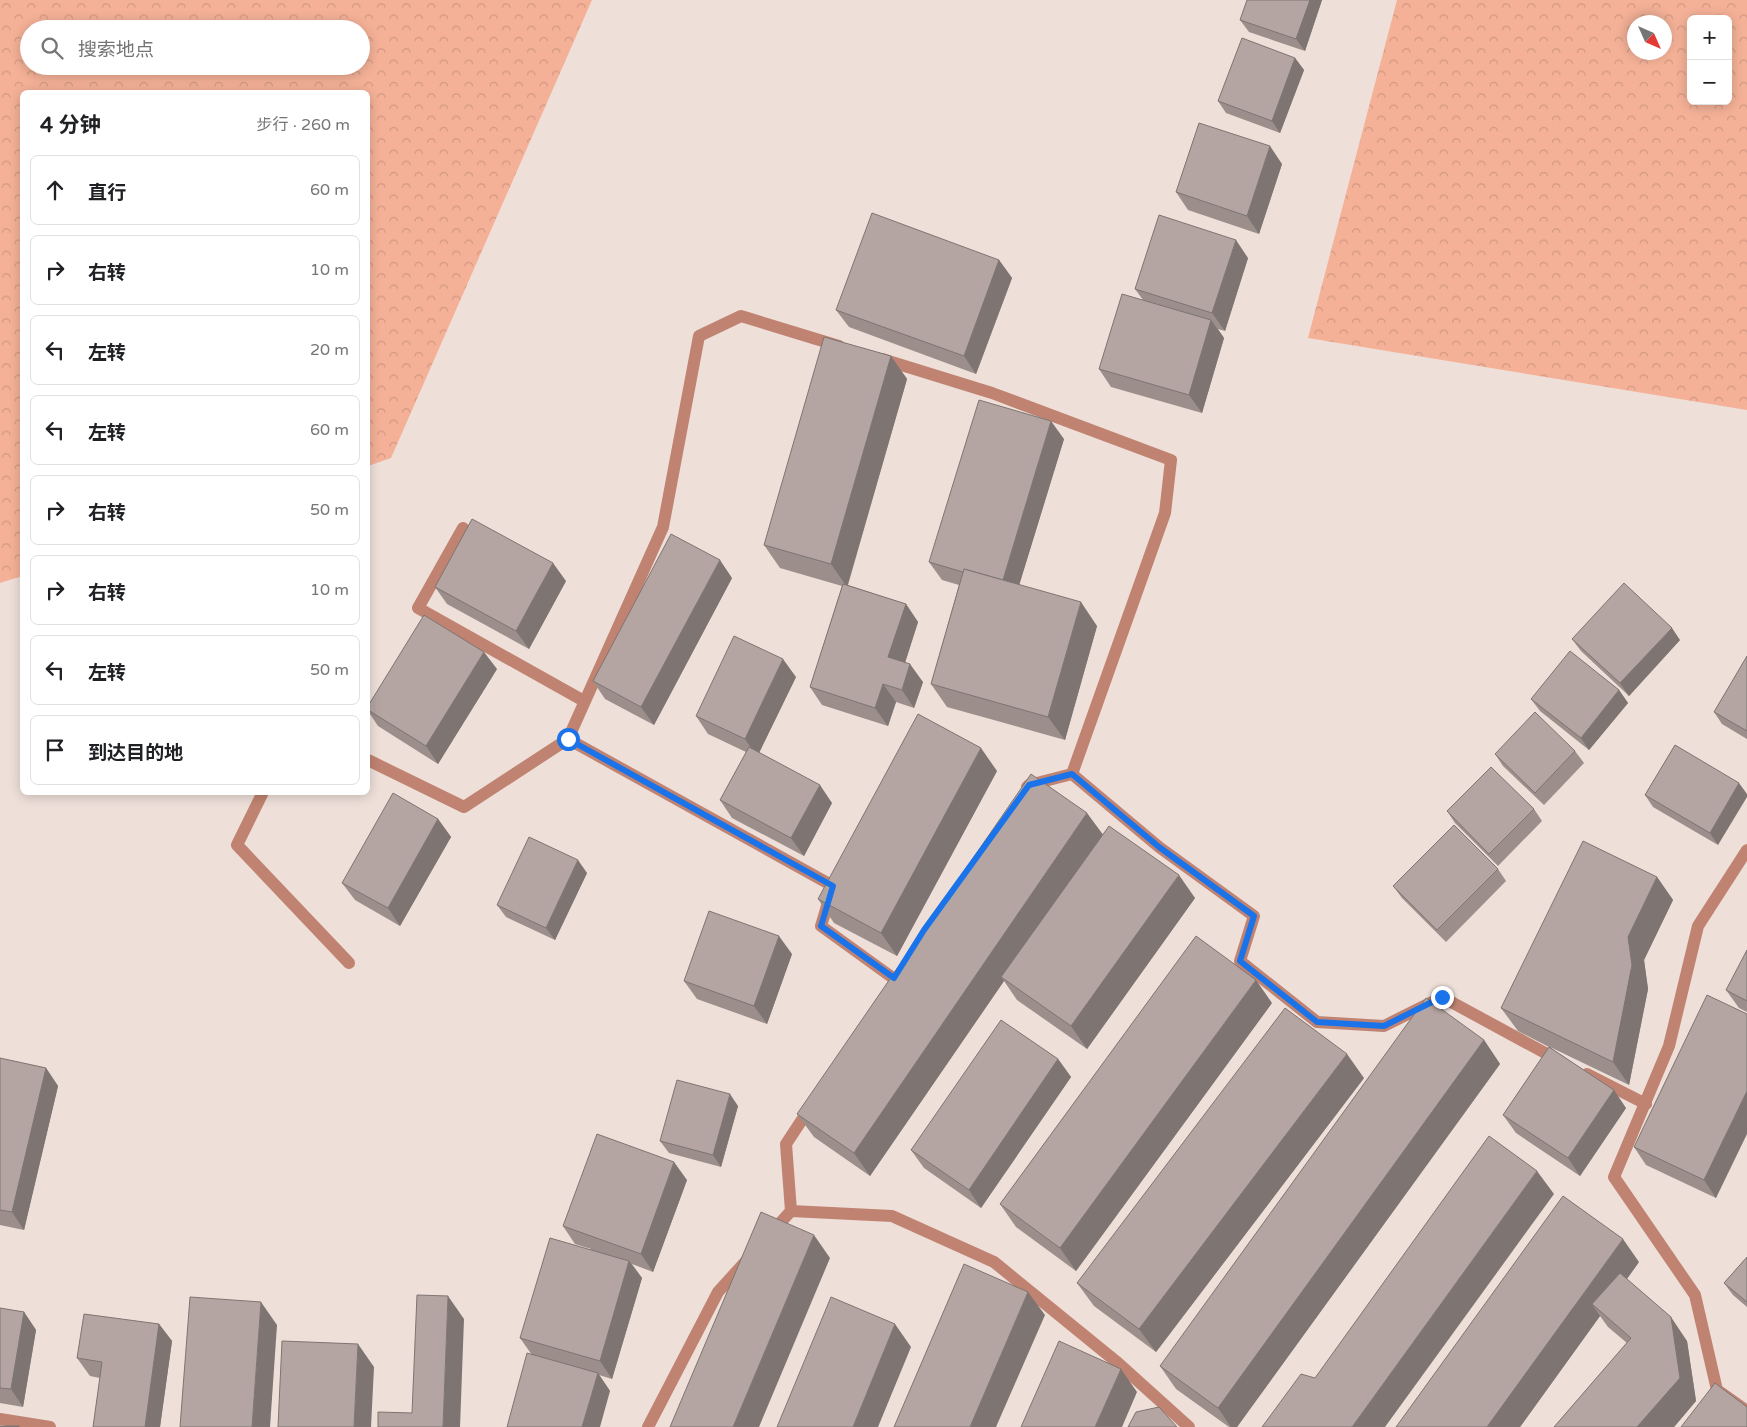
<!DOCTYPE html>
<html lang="zh">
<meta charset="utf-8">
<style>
:root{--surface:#fff;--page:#f6f6f6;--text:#202124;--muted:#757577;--line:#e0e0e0}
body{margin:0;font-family:"Varela Round","Noto Sans SC",sans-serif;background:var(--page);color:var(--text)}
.controls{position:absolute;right:15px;top:15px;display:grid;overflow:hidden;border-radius:8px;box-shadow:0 2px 12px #0003}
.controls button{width:45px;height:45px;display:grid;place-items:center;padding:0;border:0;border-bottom:1px solid var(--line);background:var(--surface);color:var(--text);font:25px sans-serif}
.compass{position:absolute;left:1627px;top:15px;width:45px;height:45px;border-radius:50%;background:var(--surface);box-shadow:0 2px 12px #0003;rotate:135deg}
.stop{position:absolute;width:15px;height:15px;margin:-11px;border:4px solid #1a73e8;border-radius:50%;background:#fff}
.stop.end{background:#1a73e8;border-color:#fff;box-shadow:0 1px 5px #0008}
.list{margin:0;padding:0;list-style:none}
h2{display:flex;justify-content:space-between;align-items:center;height:65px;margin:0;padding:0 20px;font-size:21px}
h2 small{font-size:16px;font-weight:400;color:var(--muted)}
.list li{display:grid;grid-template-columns:32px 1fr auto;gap:15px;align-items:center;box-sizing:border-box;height:70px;margin:0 10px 10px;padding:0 10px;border:1px solid var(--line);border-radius:8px}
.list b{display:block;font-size:19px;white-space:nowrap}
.list em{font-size:16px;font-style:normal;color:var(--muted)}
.icon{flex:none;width:28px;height:28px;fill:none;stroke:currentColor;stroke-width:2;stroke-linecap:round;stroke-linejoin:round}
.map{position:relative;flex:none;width:1747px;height:1427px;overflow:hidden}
.search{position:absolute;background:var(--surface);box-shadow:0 2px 12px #0003;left:20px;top:20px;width:350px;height:55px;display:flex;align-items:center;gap:12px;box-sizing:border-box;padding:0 18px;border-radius:28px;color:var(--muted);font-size:19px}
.panel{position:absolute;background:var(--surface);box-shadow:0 2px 12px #0003;left:20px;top:90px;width:350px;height:705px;border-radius:8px}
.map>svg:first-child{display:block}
</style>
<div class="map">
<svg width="1747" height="1427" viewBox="0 0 1747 1427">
<defs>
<pattern id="forest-crowns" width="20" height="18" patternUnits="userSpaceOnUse" patternTransform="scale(1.25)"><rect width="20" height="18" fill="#f4b197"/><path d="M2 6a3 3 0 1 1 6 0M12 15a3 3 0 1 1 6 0" fill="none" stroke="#d19882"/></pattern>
</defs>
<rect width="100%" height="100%" fill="#eedfd9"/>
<g fill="url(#forest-crowns)" fill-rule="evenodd">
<path d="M 0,0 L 592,0 L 391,458 L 368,466 L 368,92 L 22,92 L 22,576 L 0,583 ZM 29,29 L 361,29 L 361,66 L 29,66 Z"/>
<path d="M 1397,0 L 1747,0 L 1747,410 L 1308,338 ZM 1691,19 L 1728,19 L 1728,101 L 1691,101 ZM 1634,22 L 1664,22 L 1664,52 L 1634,52 Z"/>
</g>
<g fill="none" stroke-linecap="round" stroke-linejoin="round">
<g stroke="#c08371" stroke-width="12">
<polyline points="839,346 741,316 699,336 663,527 568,739 833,886 821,926 893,978"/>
<polyline points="882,359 992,393 1171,460 1165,513 1072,774"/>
<polyline points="463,528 418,608 584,701"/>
<polyline points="368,760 464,807 568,739"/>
<polyline points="1027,787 1029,785 1072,774 1159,847 1254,916 1240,961 1317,1022 1384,1026 1442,997 1560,1061"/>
<polyline points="263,792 237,845 349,963"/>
<polyline points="1747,850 1698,926 1669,1046 1614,1177 1695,1295 1717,1390 1747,1411"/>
<polyline points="1587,1074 1646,1104"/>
<polyline points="791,1211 786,1144 811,1106"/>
<polyline points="770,1234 791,1211 892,1216 994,1262 1118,1363 1189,1427"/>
<polyline points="0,1419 50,1427"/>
<polyline points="648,1427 718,1292 747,1260"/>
</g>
</g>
<g fill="#9b8e8b">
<polygon points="1247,0 1322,0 1305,51 1249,32 1240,20"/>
<polygon points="1295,58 1304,70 1280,133 1226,113 1218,101"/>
<polygon points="1282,164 1259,234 1188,210 1176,192"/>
<polygon points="1248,258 1225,331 1218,329 1224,338 1202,413 1111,387 1099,369 1143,300 1135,289"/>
<polygon points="999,260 1012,278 976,374 849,327 836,310"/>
<polygon points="891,356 907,379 848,585 906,604 918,622 905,663 923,682 914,708 896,702 888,726 822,705 810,687 842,586 780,568 764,545"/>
<polygon points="1064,439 1019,585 1097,626 1065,740 947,707 931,684 959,585 942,580 929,562"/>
<polygon points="732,578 654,725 605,699 593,681"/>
<polygon points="566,581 529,649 447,604 435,587"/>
<polygon points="1572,639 1680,640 1629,696 1581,651"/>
<polygon points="1747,656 1747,739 1722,724 1714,712"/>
<polygon points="497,669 438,764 378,726 368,711 368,706"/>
<polygon points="796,677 759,753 832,803 804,856 732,818 720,800 746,752 708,734 696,716"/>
<polygon points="1619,690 1628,703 1589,750 1540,711 1531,699"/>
<polygon points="1675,745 1718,845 1653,807 1645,795"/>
<polygon points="1575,751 1584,763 1544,805 1503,766 1495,754"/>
<polygon points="997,771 897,956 834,923 818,899"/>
<polygon points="1534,809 1542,821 1498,866 1455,823 1447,811"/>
<polygon points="438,819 451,837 400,926 355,900 342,883"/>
<polygon points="1103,835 1195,898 1087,1049 1017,1000 1004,981 870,1176 814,1137 797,1114"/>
<polygon points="1498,869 1506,881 1446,942 1402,898 1393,886"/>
<polygon points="587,873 555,940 506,917 497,905"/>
<polygon points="1657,877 1673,900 1644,960 1648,989 1629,1085 1550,1047 1626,1108 1580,1176 1516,1133 1503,1115 1549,1047 1518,1031 1501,1008"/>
<polygon points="1747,950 1747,1012 1739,1008 1726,990"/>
<polygon points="792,954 767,1024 697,999 684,981"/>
<polygon points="1272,1003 1076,1271 1016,1227 1000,1204"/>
<polygon points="1747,1014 1716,1198 1646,1165 1634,1147"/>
<polygon points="1484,1040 1500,1064 1237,1427 1229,1427 1176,1389 1160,1366"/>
<polygon points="0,1058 46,1068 58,1086 24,1230 0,1225"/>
<polygon points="1058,1059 1071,1077 981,1208 924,1168 911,1150"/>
<polygon points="1364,1078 1156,1352 1094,1306 1077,1283"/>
<polygon points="738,1106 721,1167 669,1153 660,1141"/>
<polygon points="687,1180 653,1272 632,1264 642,1278 612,1379 599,1375 610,1391 532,1355 520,1338 591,1249 575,1244 563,1226"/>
<polygon points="1747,1257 1747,1307 1733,1295 1724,1283"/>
<polygon points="1639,1262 1627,1279 1687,1341 1696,1401 1674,1427 1554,1427 1627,1343 1608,1327 1600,1316 1520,1427 1396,1427"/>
<polygon points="0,1308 24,1312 36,1330 23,1407 0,1403"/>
<polygon points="159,1324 172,1341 160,1427 93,1427 100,1378 90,1376 77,1358"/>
</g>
<g fill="#7e7471">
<polygon points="1310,0 1322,0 1305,51 1296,39"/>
<polygon points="1295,58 1304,70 1280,133 1272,121"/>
<polygon points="1270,146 1282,164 1259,234 1247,216"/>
<polygon points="1236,240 1248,258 1225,331 1212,313"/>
<polygon points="999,260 1012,278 976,374 964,356"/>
<polygon points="1211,320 1224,338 1202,413 1189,395"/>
<polygon points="891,356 907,379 847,587 831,564"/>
<polygon points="1051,421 1064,439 1014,602 1002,584"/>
<polygon points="720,560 732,578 654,725 641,707"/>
<polygon points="553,563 566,581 529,649 516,631"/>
<polygon points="1081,602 1097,626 1065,740 1048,717"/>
<polygon points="906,604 918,622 901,675 888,657"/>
<polygon points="1672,628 1680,640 1629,696 1620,683"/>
<polygon points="484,652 497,669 438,764 426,746"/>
<polygon points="783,659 796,677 757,757 745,739"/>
<polygon points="910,664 923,682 914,708 902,690"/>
<polygon points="883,684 896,702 888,726 875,708"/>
<polygon points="1619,690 1628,703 1589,750 1581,738"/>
<polygon points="981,748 997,771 897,956 881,933"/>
<polygon points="1739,783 1747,794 1747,797 1718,845 1710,833"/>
<polygon points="820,785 832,803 804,856 791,838"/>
<polygon points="1087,813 1104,836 1001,977 1004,981 870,1176 854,1153"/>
<polygon points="438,819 451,837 400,926 388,908"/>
<polygon points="578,860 587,873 555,940 546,928"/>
<polygon points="1179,875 1195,898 1087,1049 1071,1026"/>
<polygon points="1657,877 1673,900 1644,960 1648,989 1629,1085 1613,1062 1628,937"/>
<polygon points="779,936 792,954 767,1024 754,1006"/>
<polygon points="1256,980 1272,1003 1076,1271 1060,1248"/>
<polygon points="1484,1040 1500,1064 1237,1427 1231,1427 1218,1408"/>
<polygon points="1347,1054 1364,1078 1156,1352 1139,1329"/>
<polygon points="1058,1059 1071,1077 981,1208 969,1190"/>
<polygon points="46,1068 58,1086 24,1230 12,1212"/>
<polygon points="1614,1090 1626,1108 1580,1176 1568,1158"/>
<polygon points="1747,1091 1747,1134 1716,1198 1704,1180"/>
<polygon points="730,1094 738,1106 721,1167 713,1155"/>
<polygon points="674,1162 687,1180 653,1272 641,1254"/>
<polygon points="1537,1171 1554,1194 1385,1427 1352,1427"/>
<polygon points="814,1235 830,1258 759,1427 733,1427"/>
<polygon points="1623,1239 1639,1262 1602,1313 1592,1304 1600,1316 1520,1427 1487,1427"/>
<polygon points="629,1261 642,1278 612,1379 600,1361"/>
<polygon points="1028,1292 1045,1315 996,1427 970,1427"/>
<polygon points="448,1296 464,1319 460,1427 443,1427"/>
<polygon points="261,1302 277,1325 270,1427 252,1427"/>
<polygon points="24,1312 36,1330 23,1407 11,1389"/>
<polygon points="1671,1317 1687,1341 1696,1401 1674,1427 1637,1427"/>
<polygon points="159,1324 172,1341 160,1427 145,1427"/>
<polygon points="895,1324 911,1347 878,1427 853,1427"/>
<polygon points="358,1344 374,1367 371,1427 354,1427"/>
<polygon points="1121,1369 1137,1392 1122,1427 1095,1427"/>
<polygon points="598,1373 610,1391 600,1427 582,1427"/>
</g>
<g fill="#b4a5a2" stroke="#7e7471">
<polygon points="1247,0 1310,0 1296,39 1240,20"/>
<polygon points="1242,38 1295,58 1272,121 1218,101"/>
<polygon points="1199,123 1270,146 1247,216 1176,192"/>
<polygon points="872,213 999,260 964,356 836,310"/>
<polygon points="1159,215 1236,240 1212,313 1135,289"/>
<polygon points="1122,294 1211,320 1189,395 1099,369"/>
<polygon points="824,337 891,356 831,564 764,545"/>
<polygon points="979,400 1051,421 1003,580 964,569 963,572 929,562"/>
<polygon points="472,519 553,563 516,631 435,587"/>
<polygon points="671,534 720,560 641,707 593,681"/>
<polygon points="964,569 1081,602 1048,717 931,684"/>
<polygon points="1624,583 1672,628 1620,683 1572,639"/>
<polygon points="843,584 906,604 888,657 910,664 902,690 883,684 875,708 810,687"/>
<polygon points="424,615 484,652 426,746 368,710 368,706"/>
<polygon points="734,636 783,659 745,739 696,716"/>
<polygon points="1570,651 1619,690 1581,738 1531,699"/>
<polygon points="1747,656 1747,731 1714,712"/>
<polygon points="1535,712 1575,751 1535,793 1495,754"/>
<polygon points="918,714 981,748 881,933 818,899"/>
<polygon points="1675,745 1739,783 1710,833 1645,795"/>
<polygon points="749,747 820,785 791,838 720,800"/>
<polygon points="1491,767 1534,809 1489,854 1447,811"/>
<polygon points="1031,774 1087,813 854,1153 797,1114"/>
<polygon points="393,793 438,819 388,908 342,883"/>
<polygon points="1454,825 1498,869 1437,930 1393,886"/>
<polygon points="1109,826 1179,875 1071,1026 1001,977"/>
<polygon points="529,837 578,860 546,928 497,905"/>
<polygon points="1583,841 1657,877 1628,937 1632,965 1613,1062 1501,1008"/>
<polygon points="709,911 779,936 754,1006 684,981"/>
<polygon points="1196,936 1256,980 1060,1248 1000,1204"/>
<polygon points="1747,950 1747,1001 1726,990"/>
<polygon points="1707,995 1747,1014 1747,1091 1704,1180 1634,1147"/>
<polygon points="1426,998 1484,1040 1218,1408 1160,1366"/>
<polygon points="1285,1008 1347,1054 1139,1329 1077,1283"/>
<polygon points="1001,1020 1058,1059 969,1190 911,1150"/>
<polygon points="1549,1047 1614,1090 1568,1158 1503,1115"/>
<polygon points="0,1058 46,1068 12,1212 0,1210"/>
<polygon points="677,1080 730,1094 713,1155 660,1141"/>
<polygon points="597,1134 674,1162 641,1254 563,1226"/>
<polygon points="1489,1136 1537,1171 1352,1427 1262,1427 1301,1374 1315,1378"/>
<polygon points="1563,1196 1623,1239 1487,1427 1396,1427"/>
<polygon points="761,1212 814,1235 733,1427 670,1427"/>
<polygon points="550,1238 629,1261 600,1361 520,1338"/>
<polygon points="1747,1257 1747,1302 1724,1283"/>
<polygon points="964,1264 1028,1292 970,1427 894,1427"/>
<polygon points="1620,1273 1671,1317 1680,1378 1637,1427 1554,1427 1631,1338 1592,1304"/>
<polygon points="417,1295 448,1296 443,1427 378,1427 378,1412 412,1413"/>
<polygon points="190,1297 261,1302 252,1427 180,1427"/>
<polygon points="831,1297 895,1324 853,1427 777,1427"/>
<polygon points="0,1308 24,1312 11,1389 0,1388"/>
<polygon points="84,1314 159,1324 145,1427 93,1427 102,1362 77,1358"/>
<polygon points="282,1341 358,1344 354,1427 278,1427"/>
<polygon points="1059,1341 1121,1369 1095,1427 1021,1427"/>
<polygon points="527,1353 598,1373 582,1427 507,1427"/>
<polygon points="1715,1383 1747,1407 1747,1427 1681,1427"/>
<polygon points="1159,1407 1177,1427 1128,1427 1136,1412"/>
<rect x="0" y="1426" width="19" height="1"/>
</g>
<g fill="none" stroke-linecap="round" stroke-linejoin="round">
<polyline stroke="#1a73e8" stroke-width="6" points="568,739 833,886 821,926 894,978 924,930 1029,785 1072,774 1159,847 1254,916 1240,961 1317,1022 1384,1026 1442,997"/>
</g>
</svg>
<div class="controls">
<button>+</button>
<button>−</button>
</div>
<svg class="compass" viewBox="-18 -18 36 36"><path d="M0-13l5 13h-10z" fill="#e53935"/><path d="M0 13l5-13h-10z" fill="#757577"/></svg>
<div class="stop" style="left:568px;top:739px"></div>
<div class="stop end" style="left:1442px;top:997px"></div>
<div class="search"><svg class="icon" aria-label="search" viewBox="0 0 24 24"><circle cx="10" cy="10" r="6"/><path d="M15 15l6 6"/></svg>搜索地点</div>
<section class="panel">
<h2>4 分钟<small>步行 · 260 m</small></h2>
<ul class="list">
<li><svg class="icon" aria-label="ahead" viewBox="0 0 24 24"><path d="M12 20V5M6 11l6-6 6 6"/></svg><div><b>直行</b></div><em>60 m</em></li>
<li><svg class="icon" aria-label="right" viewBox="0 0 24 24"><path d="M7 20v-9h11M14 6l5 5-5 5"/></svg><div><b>右转</b></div><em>10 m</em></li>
<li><svg class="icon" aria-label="left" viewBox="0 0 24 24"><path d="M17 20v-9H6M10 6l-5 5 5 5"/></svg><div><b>左转</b></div><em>20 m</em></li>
<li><svg class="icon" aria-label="left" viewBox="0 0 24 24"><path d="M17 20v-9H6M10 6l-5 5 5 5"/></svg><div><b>左转</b></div><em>60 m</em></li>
<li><svg class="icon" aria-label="right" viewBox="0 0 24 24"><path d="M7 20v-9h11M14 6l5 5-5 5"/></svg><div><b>右转</b></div><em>50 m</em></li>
<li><svg class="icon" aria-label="right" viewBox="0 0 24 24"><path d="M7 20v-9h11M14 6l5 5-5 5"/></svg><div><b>右转</b></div><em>10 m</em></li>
<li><svg class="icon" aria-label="left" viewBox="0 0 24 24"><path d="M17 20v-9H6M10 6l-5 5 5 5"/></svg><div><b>左转</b></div><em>50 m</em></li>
<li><svg class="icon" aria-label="arrive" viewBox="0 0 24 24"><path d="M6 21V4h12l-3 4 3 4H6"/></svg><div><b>到达目的地</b></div></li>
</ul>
</section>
</div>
